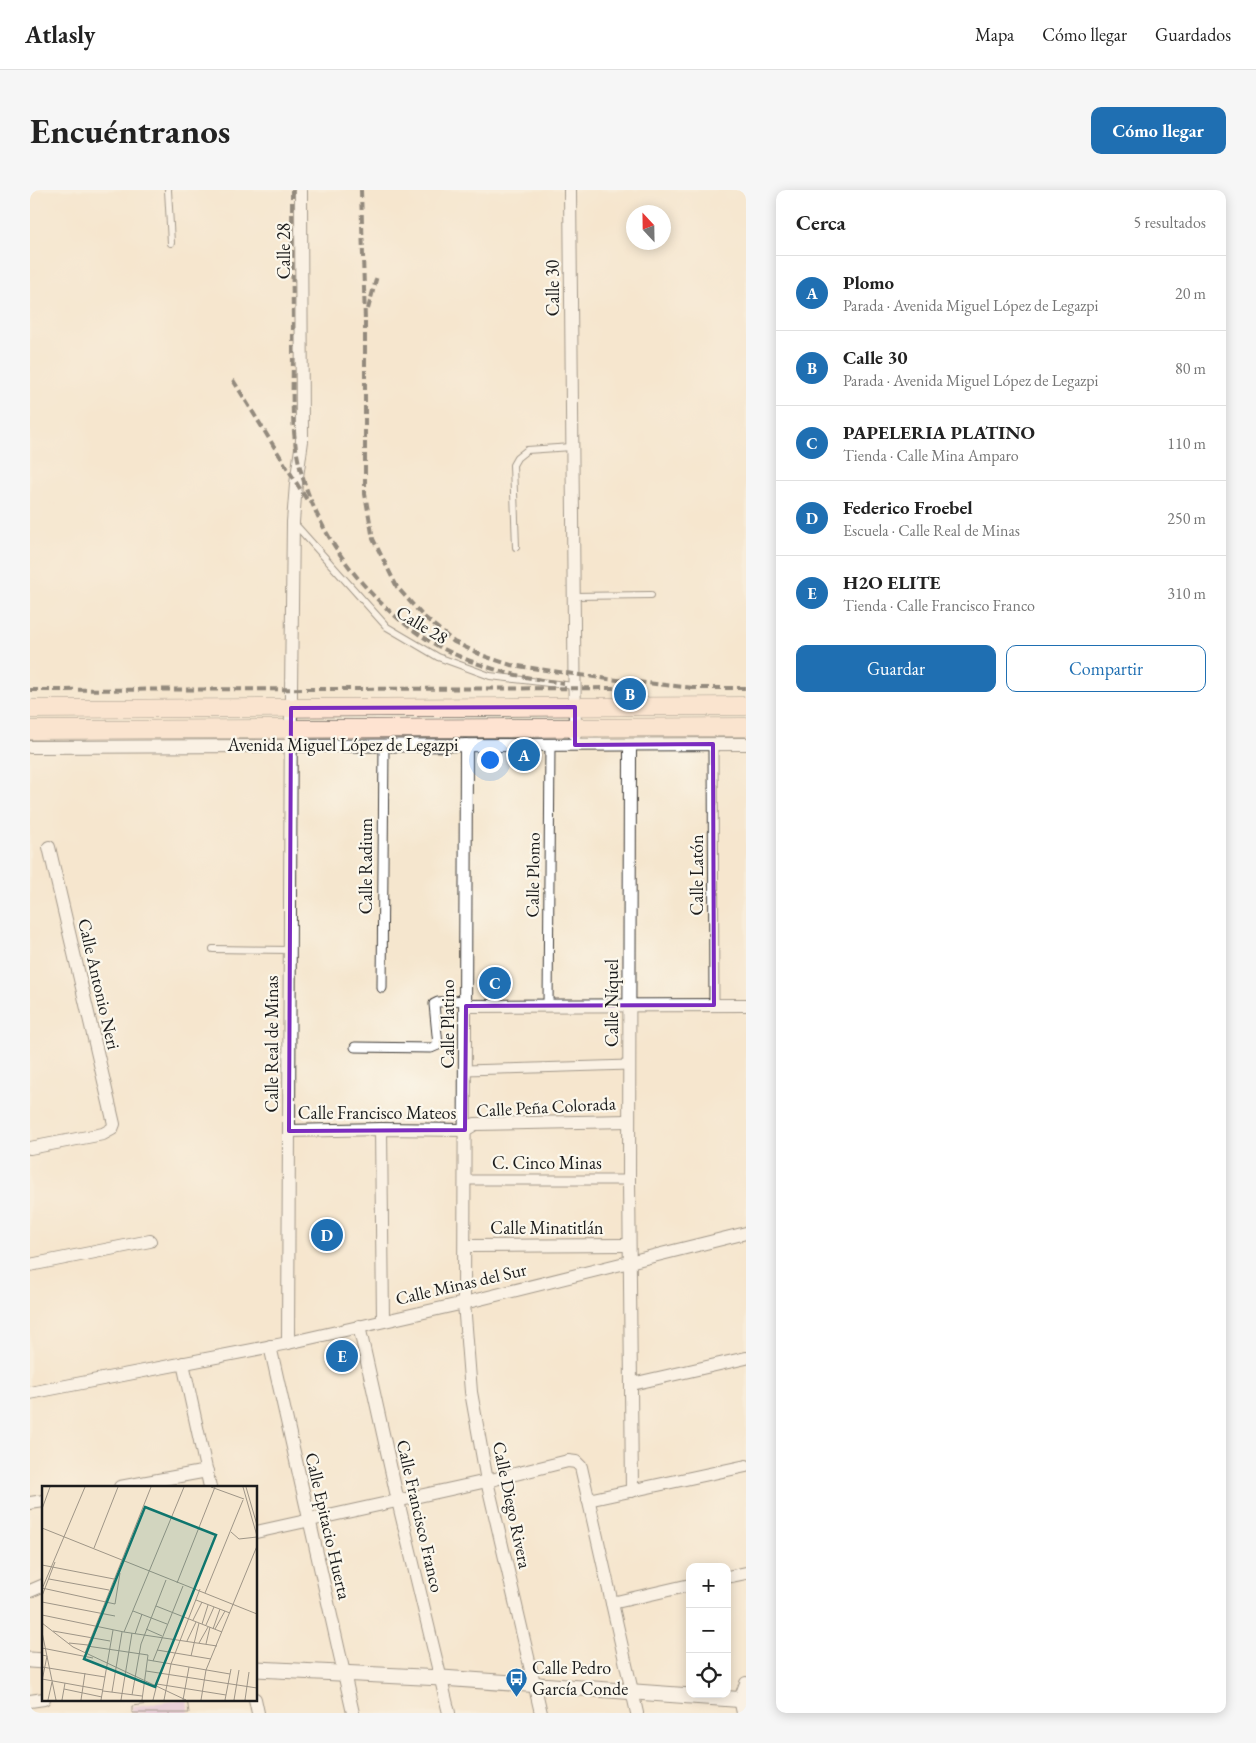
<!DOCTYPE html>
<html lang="es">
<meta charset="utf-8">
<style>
:root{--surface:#fff;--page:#f6f6f6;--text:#222;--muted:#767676;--line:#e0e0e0;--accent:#1f6fb2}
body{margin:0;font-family:"EB Garamond",serif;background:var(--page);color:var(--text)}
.controls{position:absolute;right:15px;bottom:15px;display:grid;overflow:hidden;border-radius:10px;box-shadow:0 2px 12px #0003}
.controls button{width:45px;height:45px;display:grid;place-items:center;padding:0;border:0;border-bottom:1px solid var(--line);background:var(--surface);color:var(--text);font:25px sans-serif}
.compass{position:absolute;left:596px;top:15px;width:45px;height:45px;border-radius:50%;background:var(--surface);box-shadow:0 2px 12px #0003;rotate:338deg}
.you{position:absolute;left:459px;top:569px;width:18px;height:18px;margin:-12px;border:4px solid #fff;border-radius:50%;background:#1a73e8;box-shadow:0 0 0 8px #1a73e833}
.badge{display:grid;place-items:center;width:32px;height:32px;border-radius:50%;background:var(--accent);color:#fff;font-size:16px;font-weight:700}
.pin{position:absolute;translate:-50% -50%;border:2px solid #fff;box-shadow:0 1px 5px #0006}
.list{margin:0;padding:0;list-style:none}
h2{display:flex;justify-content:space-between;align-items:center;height:65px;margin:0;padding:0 20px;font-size:21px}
h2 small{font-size:16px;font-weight:400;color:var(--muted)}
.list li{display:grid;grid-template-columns:32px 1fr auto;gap:15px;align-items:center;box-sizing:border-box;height:75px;padding:0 20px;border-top:1px solid var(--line)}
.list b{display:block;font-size:19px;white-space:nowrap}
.list p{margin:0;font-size:16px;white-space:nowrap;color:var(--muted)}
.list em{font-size:16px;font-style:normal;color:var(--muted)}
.actions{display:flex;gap:10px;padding:15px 20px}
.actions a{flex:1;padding:11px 0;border:1px solid var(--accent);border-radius:10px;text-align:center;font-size:18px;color:var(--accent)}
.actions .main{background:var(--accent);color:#fff}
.icon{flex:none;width:28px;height:28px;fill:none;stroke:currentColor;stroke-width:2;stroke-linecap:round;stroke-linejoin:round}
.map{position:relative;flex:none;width:716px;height:1523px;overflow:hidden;border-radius:10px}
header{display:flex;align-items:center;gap:30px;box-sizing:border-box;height:70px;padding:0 25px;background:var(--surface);border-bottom:1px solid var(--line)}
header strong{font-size:24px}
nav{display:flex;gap:28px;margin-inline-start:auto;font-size:18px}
.intro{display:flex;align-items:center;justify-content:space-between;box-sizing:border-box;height:120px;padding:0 30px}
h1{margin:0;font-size:35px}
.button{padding:12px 22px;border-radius:10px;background:var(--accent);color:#fff;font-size:18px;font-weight:700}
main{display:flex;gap:30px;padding:0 30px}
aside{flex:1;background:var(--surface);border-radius:10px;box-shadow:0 2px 12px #0003}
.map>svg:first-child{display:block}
</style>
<header>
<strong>Atlasly</strong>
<nav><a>Mapa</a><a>Cómo llegar</a><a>Guardados</a></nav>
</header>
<div class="intro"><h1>Encuéntranos</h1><a class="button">Cómo llegar</a></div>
<main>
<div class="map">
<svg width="716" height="1523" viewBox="0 0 716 1523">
<rect width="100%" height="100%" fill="#fbf7ec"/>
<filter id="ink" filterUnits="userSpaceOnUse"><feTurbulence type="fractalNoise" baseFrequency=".02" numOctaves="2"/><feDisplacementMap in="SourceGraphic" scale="10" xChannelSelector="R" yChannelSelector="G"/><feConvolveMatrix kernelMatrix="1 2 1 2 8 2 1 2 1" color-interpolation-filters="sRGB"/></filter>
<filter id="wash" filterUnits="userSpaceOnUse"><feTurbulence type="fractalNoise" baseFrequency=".0096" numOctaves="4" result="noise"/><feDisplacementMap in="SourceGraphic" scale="20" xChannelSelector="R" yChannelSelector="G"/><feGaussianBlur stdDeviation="1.12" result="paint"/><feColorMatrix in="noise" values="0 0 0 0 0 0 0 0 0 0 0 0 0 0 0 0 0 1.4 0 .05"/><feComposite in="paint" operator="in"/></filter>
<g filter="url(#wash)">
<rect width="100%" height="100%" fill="#f5e6ce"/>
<g id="blocks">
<polygon fill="#d4ace1" points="157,1509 159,1523 102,1523 102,1516"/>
</g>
</g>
<g filter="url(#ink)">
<use href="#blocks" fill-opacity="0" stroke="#3d3a37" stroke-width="1"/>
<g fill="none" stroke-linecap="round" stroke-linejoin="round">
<defs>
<g id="service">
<polyline points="138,0 141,53"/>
<polyline points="264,333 357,437 408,467 460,486 544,496"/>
<polyline points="486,357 483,275 487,268 497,260 542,257"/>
<polyline points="544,406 621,405"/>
<polyline points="183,759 260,760"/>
</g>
<g id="pedestrian">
<polyline points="683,554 684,815"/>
<polyline points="352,798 354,555"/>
<polyline points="518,816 520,555"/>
<polyline points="325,857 401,858 408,855 404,814 408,812 436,810"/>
<polyline points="436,880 599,875"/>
<polyline points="435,990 599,990"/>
</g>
<g id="minor">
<polyline points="540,0 545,545"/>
<polyline points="436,555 434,1113 441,1202 457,1291 511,1523"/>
<polyline points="600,555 599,990 602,1301"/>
<polyline points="0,557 716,554"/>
<polyline points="436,816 716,815"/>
<polyline points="351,939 353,1130"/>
<polyline points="259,941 351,939 435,940 445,934 599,931"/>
<polyline points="0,958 73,944 82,939 84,934 19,657"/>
<polyline points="435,1056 599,1055"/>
<polyline points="0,1075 120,1051"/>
<polyline points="329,1136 368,1311 419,1523"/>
<polyline points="258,1153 261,500 263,332 266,294 272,251 271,0"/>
<polyline points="240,1156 323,1523"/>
<polyline points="153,1173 180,1297"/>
<polyline points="602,1194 716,1168"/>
<polyline points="0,1203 258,1153 434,1113 716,1043"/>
<polyline points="90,1297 177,1281"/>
<polyline points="558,1310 716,1276"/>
<polyline points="0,1313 14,1311"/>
<polyline points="226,1342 457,1291 538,1271 546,1272 551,1277 607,1523"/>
<polyline points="697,1387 716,1383"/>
<polyline points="0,1401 14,1395"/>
<polyline points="582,1413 660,1395"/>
<polyline points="225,1509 228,1523"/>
<polyline points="0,1511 14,1509"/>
<polyline points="713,1523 710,1509 716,1493"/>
</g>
<g id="tertiary">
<polyline points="0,1470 14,1471"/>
<polyline points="226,1479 412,1488 716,1510"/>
</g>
<g id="secondary">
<polyline points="0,519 716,516"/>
<polyline points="0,540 716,537"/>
</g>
</defs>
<use href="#service" stroke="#3d3a37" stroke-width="8"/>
<use href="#pedestrian" stroke="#3d3a37" stroke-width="11"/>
<use href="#minor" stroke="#3d3a37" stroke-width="14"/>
<use href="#tertiary" stroke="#3d3a37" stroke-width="17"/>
<use href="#secondary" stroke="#3d3a37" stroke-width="19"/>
<use href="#service" stroke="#fff" stroke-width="6"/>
<use href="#pedestrian" stroke="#fff" stroke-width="9"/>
<use href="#minor" stroke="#fff" stroke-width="12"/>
<use href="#tertiary" stroke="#fff" stroke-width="15"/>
<use href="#secondary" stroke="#fee3d1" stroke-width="18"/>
<g stroke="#1c1c1c" stroke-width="4" stroke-dasharray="8 4" stroke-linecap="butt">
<path d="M 262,0 C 262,53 263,106 263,159 C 263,192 261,226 266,258 C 279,342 347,429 424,464 C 459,480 497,489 534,493"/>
<polyline points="331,0 335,131 335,304 343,349 367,397 392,425 424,452 454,466 481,475 578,489 664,498"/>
<polyline points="338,119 347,86"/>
<polyline points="203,190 277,310"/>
<polyline points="659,498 716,498"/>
<polyline points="0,500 609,498"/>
</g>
</g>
</g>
<path d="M0 0H716V1523H0ZM 545,517 L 545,555 L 683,554 L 684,815 L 436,816 L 435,940 L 259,941 L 261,518 Z" fill="#f5e6ce" fill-opacity=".55" fill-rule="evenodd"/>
<path fill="none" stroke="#7b2cbf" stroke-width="4" stroke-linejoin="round" d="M 545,517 L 545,555 L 683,554 L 684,815 L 436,816 L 435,940 L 259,941 L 261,518 Z"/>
<defs>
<symbol id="bus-pin" viewBox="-11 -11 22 30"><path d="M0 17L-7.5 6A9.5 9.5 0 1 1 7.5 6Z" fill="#1f6fb2" stroke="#fbf7ec"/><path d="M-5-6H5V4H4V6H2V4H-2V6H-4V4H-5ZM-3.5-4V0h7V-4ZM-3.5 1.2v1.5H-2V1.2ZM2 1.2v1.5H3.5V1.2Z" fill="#fff"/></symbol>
</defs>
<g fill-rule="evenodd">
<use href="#bus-pin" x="474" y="1476" width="25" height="34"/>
</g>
<g text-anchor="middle" stroke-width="4.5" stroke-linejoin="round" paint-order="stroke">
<g font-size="18" fill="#1c1c1c" stroke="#fbf7ec">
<text transform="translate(254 61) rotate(-90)" y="6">Calle 28</text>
<text transform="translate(523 98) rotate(-90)" y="6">Calle 30</text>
<text transform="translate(392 435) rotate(31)" y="6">Calle 28</text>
<text x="313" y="561">Avenida Miguel López de Legazpi</text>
<text transform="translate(336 676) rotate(-90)" y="6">Calle Radium</text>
<text transform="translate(503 685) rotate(-89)" y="6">Calle Plomo</text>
<text transform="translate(667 685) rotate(-90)" y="6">Calle Latón</text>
<text transform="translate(69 794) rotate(77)" y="6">Calle Antonio Neri</text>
<text transform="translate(582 813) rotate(-90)" y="6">Calle Níquel</text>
<text transform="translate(418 834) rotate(-90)" y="6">Calle Platino</text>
<text transform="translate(242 854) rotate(-90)" y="6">Calle Real de Minas</text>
<text transform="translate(516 917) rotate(-3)" y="6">Calle Peña Colorada</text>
<text x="347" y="929">Calle Francisco Mateos</text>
<text x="517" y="979">C. Cinco Minas</text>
<text x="517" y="1044">Calle Minatitlán</text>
<text transform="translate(431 1094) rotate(-13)" y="6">Calle Minas del Sur</text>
<text transform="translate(482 1315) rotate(78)" y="6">Calle Diego Rivera</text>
<text transform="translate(390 1326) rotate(77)" y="6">Calle Francisco Franco</text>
<text transform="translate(298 1336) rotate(77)" y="6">Calle Epitacio Huerta</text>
</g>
<g font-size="18" fill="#1c1c1c" stroke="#fbf7ec" text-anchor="start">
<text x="502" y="1484">Calle Pedro<tspan x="502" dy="21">García Conde</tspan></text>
</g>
</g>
<g transform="translate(12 1296)">
<rect width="215" height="215" fill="#f5e6ce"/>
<path fill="none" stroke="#9e9587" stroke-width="1" d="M 169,1 L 202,13M 201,1 L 215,50M 204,1 L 215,39M 0,23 L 8,1M 0,42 L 215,128M 189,46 L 197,53 L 215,51M 52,62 L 76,1M 0,79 L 72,93M 7,93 L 67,104M 135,97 L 173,1M 0,102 L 73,118 L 78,87M 0,103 L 43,1M 163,107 L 201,14M 0,110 L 13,76M 154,114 L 188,127M 0,116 L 73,130M 114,120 L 180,146M 91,125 L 125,138M 0,129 L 82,146 L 175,160M 151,134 L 160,116M 0,137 L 31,161 L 144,214M 160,138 L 166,119M 164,139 L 172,121M 104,143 L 120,150M 171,143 L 178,123M 173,143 L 183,125M 11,145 L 68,155M 0,146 L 14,214M 82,146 L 142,1M 93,148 L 100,128M 145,155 L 154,136M 27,157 L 46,159M 157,157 L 166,141M 164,158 L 168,141M 45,160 L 106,169 L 100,214M 0,162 L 51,172M 115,164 L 169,173M 43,167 L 109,1M 0,169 L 5,170 L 0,195M 149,170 L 157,137M 106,174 L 188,188M 111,175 L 141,100M 0,181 L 63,191M 104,185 L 215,202M 0,193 L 61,204M 22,203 L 60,211M 61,205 L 100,210M 70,206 L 80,146M 90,209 L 99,158 L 124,94M 6,214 L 10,196M 20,214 L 23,197M 39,214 L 43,187M 59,214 L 71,144M 79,214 L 90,147M 111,214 L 115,198 L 184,209M 122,214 L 129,178 L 158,103M 141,214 L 147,181M 159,214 L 164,184 L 215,60M 183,214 L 189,183M 192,214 L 197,184M 203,214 L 207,186"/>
<path fill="#0f766e" fill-opacity="0.15" stroke="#0f766e" stroke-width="2.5" d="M 103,21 L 174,49 L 113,201 L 42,173 Z"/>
<rect width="215" height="215" fill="none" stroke="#1c1c1c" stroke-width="2.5"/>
</g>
</svg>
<div class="controls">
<button>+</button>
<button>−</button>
<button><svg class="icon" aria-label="locate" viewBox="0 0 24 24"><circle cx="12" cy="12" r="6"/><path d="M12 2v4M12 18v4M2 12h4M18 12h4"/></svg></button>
</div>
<svg class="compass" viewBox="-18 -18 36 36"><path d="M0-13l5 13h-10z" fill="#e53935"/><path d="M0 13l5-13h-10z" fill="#767676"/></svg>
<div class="you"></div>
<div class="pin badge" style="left:494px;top:565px">A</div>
<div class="pin badge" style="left:600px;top:504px">B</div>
<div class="pin badge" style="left:465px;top:793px">C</div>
<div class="pin badge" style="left:297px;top:1045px">D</div>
<div class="pin badge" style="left:312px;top:1166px">E</div>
</div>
<aside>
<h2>Cerca<small>5 resultados</small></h2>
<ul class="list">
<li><span class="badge">A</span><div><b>Plomo</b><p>Parada · Avenida Miguel López de Legazpi</p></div><em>20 m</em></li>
<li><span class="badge">B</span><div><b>Calle 30</b><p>Parada · Avenida Miguel López de Legazpi</p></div><em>80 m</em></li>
<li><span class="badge">C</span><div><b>PAPELERIA PLATINO</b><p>Tienda · Calle Mina Amparo</p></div><em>110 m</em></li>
<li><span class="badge">D</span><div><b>Federico Froebel</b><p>Escuela · Calle Real de Minas</p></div><em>250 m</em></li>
<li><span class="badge">E</span><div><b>H2O ELITE</b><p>Tienda · Calle Francisco Franco</p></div><em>310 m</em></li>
</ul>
<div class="actions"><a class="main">Guardar</a><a>Compartir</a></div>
</aside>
</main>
